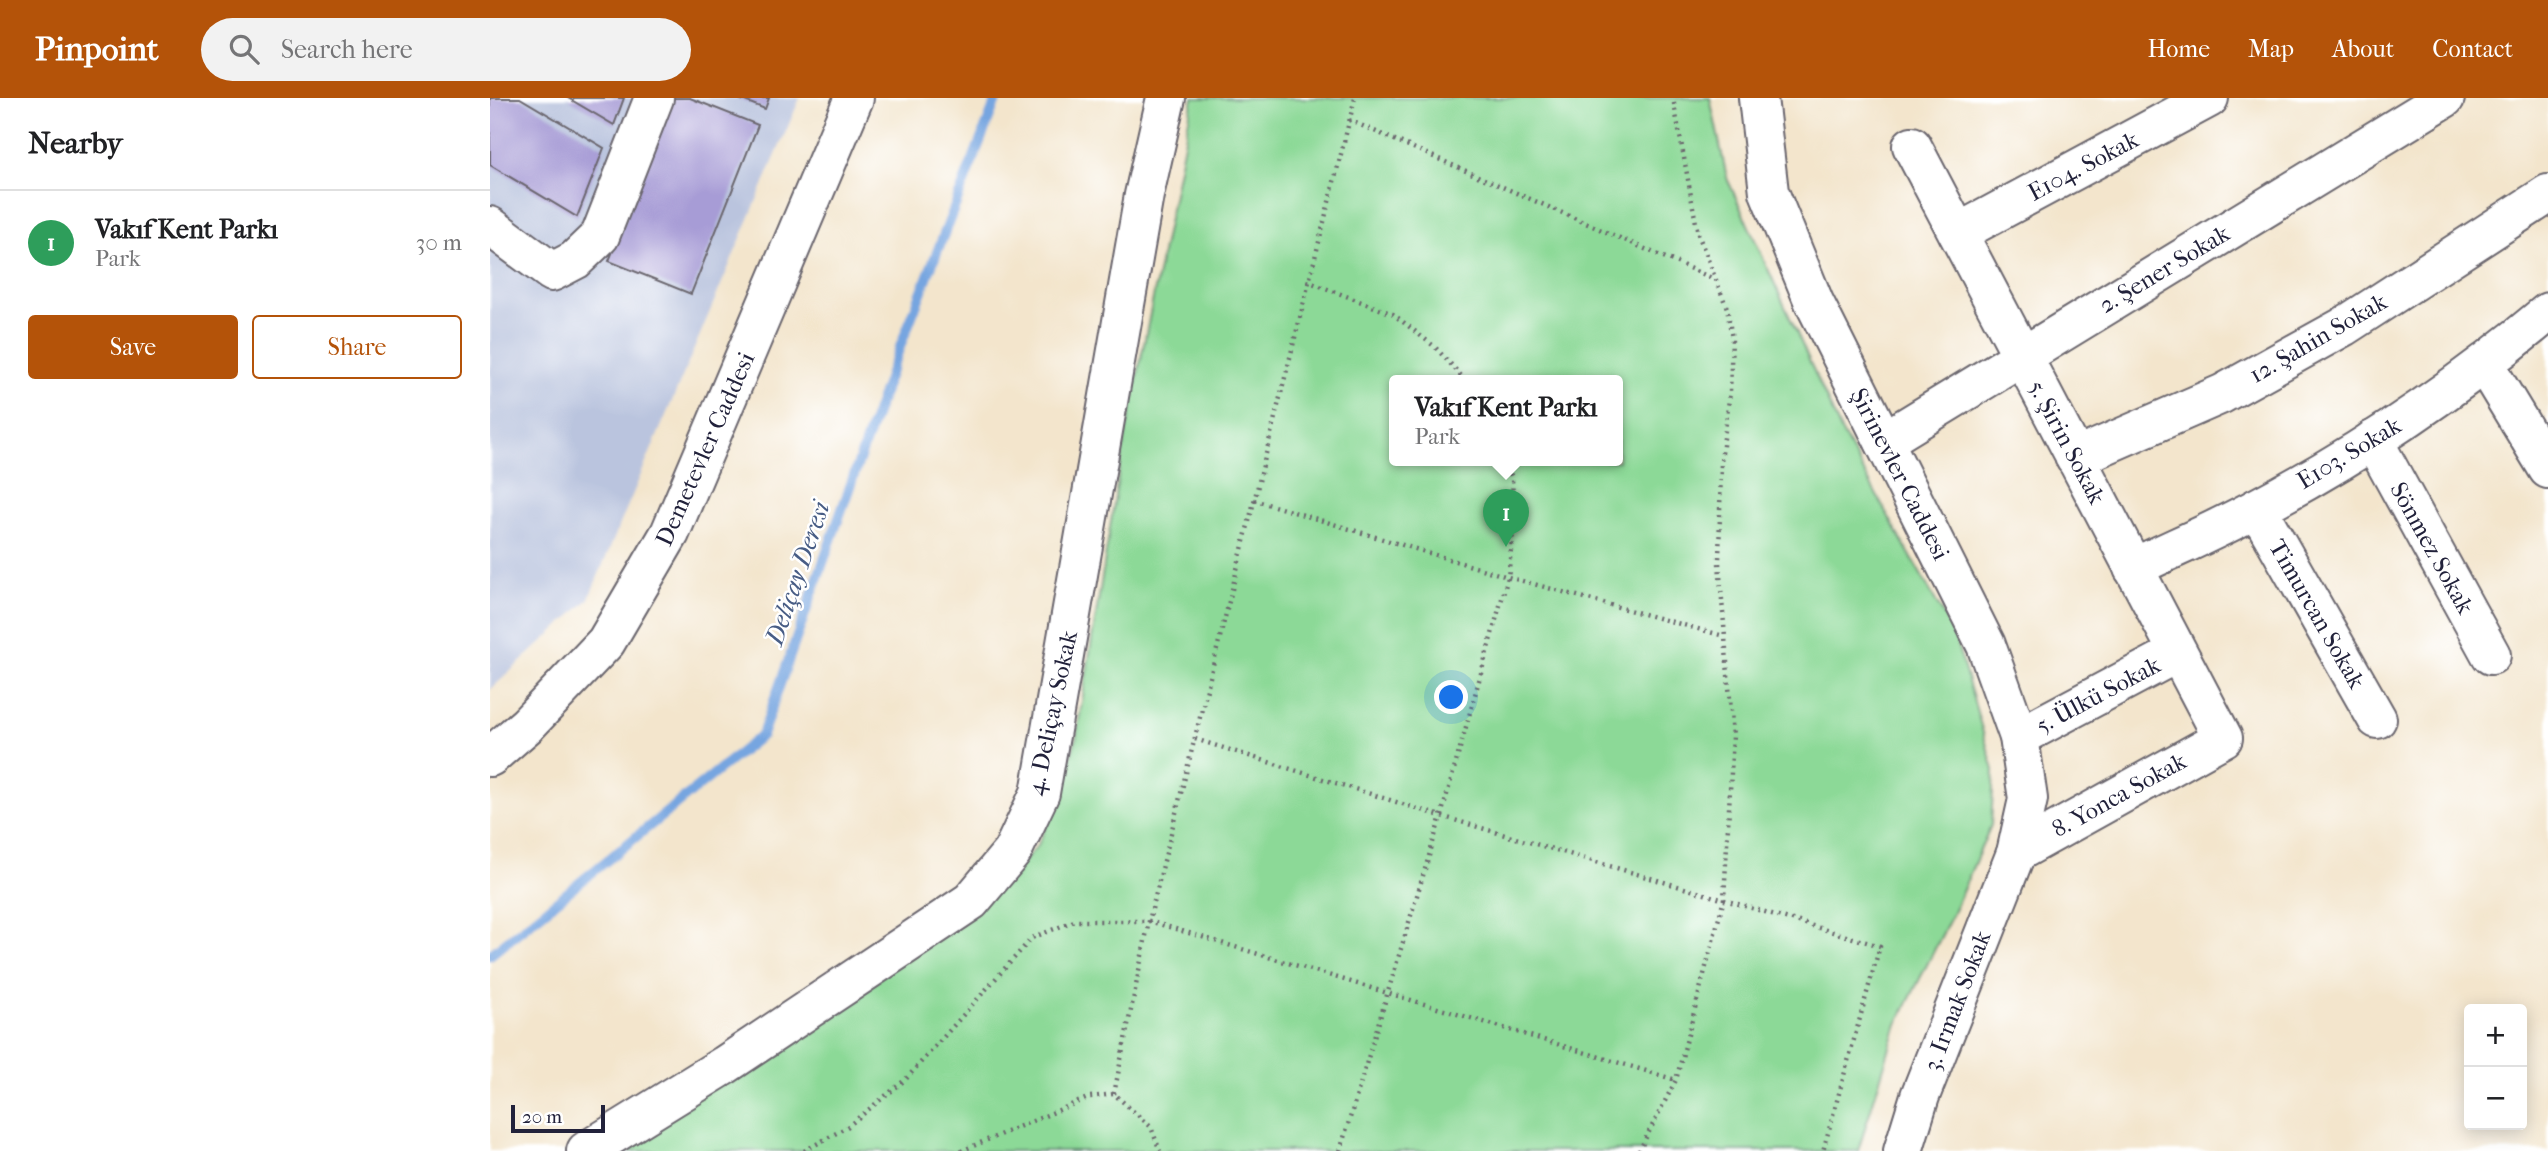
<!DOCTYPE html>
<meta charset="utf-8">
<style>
:root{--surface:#fff;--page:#f2f2f2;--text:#202124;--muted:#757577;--line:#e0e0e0;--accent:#b45309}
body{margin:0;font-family:"IM FELL French Canon",serif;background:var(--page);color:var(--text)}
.controls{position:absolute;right:21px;bottom:21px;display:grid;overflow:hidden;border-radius:7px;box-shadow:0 4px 18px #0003}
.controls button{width:63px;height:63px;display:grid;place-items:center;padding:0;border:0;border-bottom:2px solid var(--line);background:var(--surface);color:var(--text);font:35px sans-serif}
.scale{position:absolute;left:21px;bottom:18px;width:94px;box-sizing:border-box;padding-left:7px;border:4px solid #22223b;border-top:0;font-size:19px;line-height:24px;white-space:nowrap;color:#22223b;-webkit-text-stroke:5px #fff;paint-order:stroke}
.you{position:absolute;left:962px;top:600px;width:24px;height:24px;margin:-18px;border:5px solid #fff;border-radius:50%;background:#1a73e8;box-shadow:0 0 0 10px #1a73e833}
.badge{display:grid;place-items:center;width:46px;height:46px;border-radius:50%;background:var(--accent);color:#fff;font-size:23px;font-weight:700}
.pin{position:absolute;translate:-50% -58px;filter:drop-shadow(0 2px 4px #0008)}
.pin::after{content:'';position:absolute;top:37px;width:24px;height:21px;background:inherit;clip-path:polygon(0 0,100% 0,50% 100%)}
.popup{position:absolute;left:899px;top:277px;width:234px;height:91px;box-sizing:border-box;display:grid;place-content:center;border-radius:7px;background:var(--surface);filter:drop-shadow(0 2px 5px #0005);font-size:23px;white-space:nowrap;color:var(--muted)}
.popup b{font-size:26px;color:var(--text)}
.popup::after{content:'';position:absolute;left:50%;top:100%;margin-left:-14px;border:14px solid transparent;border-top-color:var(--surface)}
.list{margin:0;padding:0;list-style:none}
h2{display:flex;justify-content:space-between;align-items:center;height:91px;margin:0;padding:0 28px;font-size:30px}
h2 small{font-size:23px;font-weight:400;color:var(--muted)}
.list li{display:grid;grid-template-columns:46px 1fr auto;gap:21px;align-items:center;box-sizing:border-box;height:105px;padding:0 28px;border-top:2px solid var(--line)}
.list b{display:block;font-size:26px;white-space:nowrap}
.list p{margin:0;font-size:23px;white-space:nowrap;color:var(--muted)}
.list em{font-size:23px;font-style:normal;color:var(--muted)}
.actions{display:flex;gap:14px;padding:21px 28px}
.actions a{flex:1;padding:16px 0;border:2px solid var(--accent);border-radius:7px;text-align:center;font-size:24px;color:var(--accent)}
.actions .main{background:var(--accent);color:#fff}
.icon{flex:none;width:38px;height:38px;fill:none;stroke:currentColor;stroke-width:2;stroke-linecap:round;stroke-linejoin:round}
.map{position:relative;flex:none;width:2058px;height:1053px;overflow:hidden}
header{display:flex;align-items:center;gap:42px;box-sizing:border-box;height:98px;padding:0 35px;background:var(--accent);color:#fff}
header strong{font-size:33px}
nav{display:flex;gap:38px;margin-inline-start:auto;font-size:24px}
.search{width:490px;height:63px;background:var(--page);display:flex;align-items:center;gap:18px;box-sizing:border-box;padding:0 24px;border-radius:38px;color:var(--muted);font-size:26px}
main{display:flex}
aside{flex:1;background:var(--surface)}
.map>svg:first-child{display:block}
</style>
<header>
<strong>Pinpoint</strong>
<div class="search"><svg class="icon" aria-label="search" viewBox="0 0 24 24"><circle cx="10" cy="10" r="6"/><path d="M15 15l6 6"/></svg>Search here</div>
<nav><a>Home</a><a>Map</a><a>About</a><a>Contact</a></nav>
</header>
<main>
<aside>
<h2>Nearby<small></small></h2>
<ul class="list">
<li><span class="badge" style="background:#2e9e5b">1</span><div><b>Vakıf Kent Parkı</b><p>Park</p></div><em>30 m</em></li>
</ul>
<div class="actions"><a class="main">Save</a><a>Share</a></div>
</aside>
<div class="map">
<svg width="2058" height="1053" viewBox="0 0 2058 1053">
<rect width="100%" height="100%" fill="#fff"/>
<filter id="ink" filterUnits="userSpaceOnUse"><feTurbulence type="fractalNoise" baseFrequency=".0143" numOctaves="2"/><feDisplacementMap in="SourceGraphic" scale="14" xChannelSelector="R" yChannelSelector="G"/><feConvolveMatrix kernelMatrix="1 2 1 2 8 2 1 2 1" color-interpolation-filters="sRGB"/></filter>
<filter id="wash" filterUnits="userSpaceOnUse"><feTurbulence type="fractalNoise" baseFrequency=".00686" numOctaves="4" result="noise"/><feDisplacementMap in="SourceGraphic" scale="28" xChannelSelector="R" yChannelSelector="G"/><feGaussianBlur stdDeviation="1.57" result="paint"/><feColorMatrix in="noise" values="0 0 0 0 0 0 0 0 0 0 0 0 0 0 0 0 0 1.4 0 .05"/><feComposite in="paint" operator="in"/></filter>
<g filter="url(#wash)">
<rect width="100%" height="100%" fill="#f3e5cc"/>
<polygon fill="#bac4de" points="0,0 310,0 98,502 0,592"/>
<path fill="#8cd997" stroke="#577e69" stroke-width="2" fill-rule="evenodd" d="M 703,0 L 1220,0 L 1237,80 L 1351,333 L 1464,536 L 1504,672 L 1501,727 L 1463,815 L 1407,926 L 1368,1053 L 119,1053 L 512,789 L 548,747 L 571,693 L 586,641 L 631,361 ZM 904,283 L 1128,283 L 1128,363 L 904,363 Z"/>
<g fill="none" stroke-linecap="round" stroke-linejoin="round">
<polyline stroke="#76a5e0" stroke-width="10" points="0,857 272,637 403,267 507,0"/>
</g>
<g id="blocks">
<g fill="#a79cd6">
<polygon points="0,0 30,0 114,50 87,119 0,67"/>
<polygon points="78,0 134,0 124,27"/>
<polygon points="184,0 200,0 268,27 201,196 119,163"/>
<polygon points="247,0 279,0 275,11"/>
</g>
</g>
</g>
<g filter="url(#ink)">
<use href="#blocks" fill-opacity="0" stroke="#6b666e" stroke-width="2"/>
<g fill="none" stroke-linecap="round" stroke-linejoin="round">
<defs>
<g id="minor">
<polyline points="1422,48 1733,640 1526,755"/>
<polyline points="0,128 62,174 85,162 110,138 164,0"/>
<polyline points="1468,135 1719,0"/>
<polyline points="1995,267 2058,371"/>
<polyline points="1883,342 2001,557"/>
<polyline points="1394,343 1955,0"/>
<polyline points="1585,360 1732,296 1853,229 2058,96"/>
<polyline points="1767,410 1887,621"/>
<path d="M 1643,470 C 1684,450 1727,432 1767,410 C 1871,355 1969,289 2058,214"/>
<polyline points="1529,639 1687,555"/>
<polyline points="0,659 37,627 116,544 180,435 364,0"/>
<polyline points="96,1053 235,967 481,803 522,754 550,695 654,97 676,0"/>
</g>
<polyline id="major" points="1268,0 1279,94 1324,204 1496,547 1529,639 1538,701 1526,755 1430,998 1413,1053"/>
</defs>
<use href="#minor" stroke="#6b666e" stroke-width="42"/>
<use href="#major" stroke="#6b666e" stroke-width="42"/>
<g stroke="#6b666e" stroke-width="4.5" stroke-dasharray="2 5" stroke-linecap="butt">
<polyline points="859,22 1224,181"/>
<polyline points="817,183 903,216 945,249 976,283"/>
<polyline points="764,402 1018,479 1234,538"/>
<polyline points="705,641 951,718 1390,848 1333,1053"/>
<polyline points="624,996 659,823 865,0"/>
<polyline points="314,1053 357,1029 415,982 542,840 584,823 659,823 1186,982"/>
<polyline points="471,1053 600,999 624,996 661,1029 670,1053"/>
<polyline points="850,1053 951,718 1018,479 1024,425 1022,380 1015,363"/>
<polyline points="1149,1053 1186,982 1234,801 1243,638 1229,465 1231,363 1240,294 1242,241 1237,210 1208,136 1183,0"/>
</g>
<use href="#minor" stroke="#fff" stroke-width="38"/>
<use href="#major" stroke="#fff" stroke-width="38"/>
</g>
</g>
<g text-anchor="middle" stroke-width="5" stroke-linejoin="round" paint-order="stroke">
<g font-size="24" fill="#22223b" stroke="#fff">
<text transform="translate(1593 68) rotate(-28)" y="8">E104. Sokak</text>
<text transform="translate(1674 171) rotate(-31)" y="8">2. Şener Sokak</text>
<text transform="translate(1828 240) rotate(-30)" y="8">12. Şahin Sokak</text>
<text transform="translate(1577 344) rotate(62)" y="8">5. Şirin Sokak</text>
<text transform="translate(215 351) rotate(-66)" y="8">Demetevler Caddesi</text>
<text transform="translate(1859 355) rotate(-31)" y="8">E103. Sokak</text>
<text transform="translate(1410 376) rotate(63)" y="8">Şirinevler Caddesi</text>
<text transform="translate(1942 450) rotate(61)" y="8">Sönmez Sokak</text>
<text transform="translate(1827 516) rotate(60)" y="8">Timurcan Sokak</text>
<text transform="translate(1608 597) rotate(-28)" y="8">5. Ülkü Sokak</text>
<text transform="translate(562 615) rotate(-78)" y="8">4. Deliçay Sokak</text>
<text transform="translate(1629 697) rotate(-29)" y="8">8. Yonca Sokak</text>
<text transform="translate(1467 903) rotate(-69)" y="8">3. Irmak Sokak</text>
</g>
<g font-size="26" font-style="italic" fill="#485d85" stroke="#fff">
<text transform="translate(307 475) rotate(-71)" y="9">Deliçay Deresi</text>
</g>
</g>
</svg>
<div class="controls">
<button>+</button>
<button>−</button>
</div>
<div class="scale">20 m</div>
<div class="you"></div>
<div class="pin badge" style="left:1016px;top:449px;background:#2e9e5b">1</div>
<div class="popup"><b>Vakıf Kent Parkı</b>Park</div>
</div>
</main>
